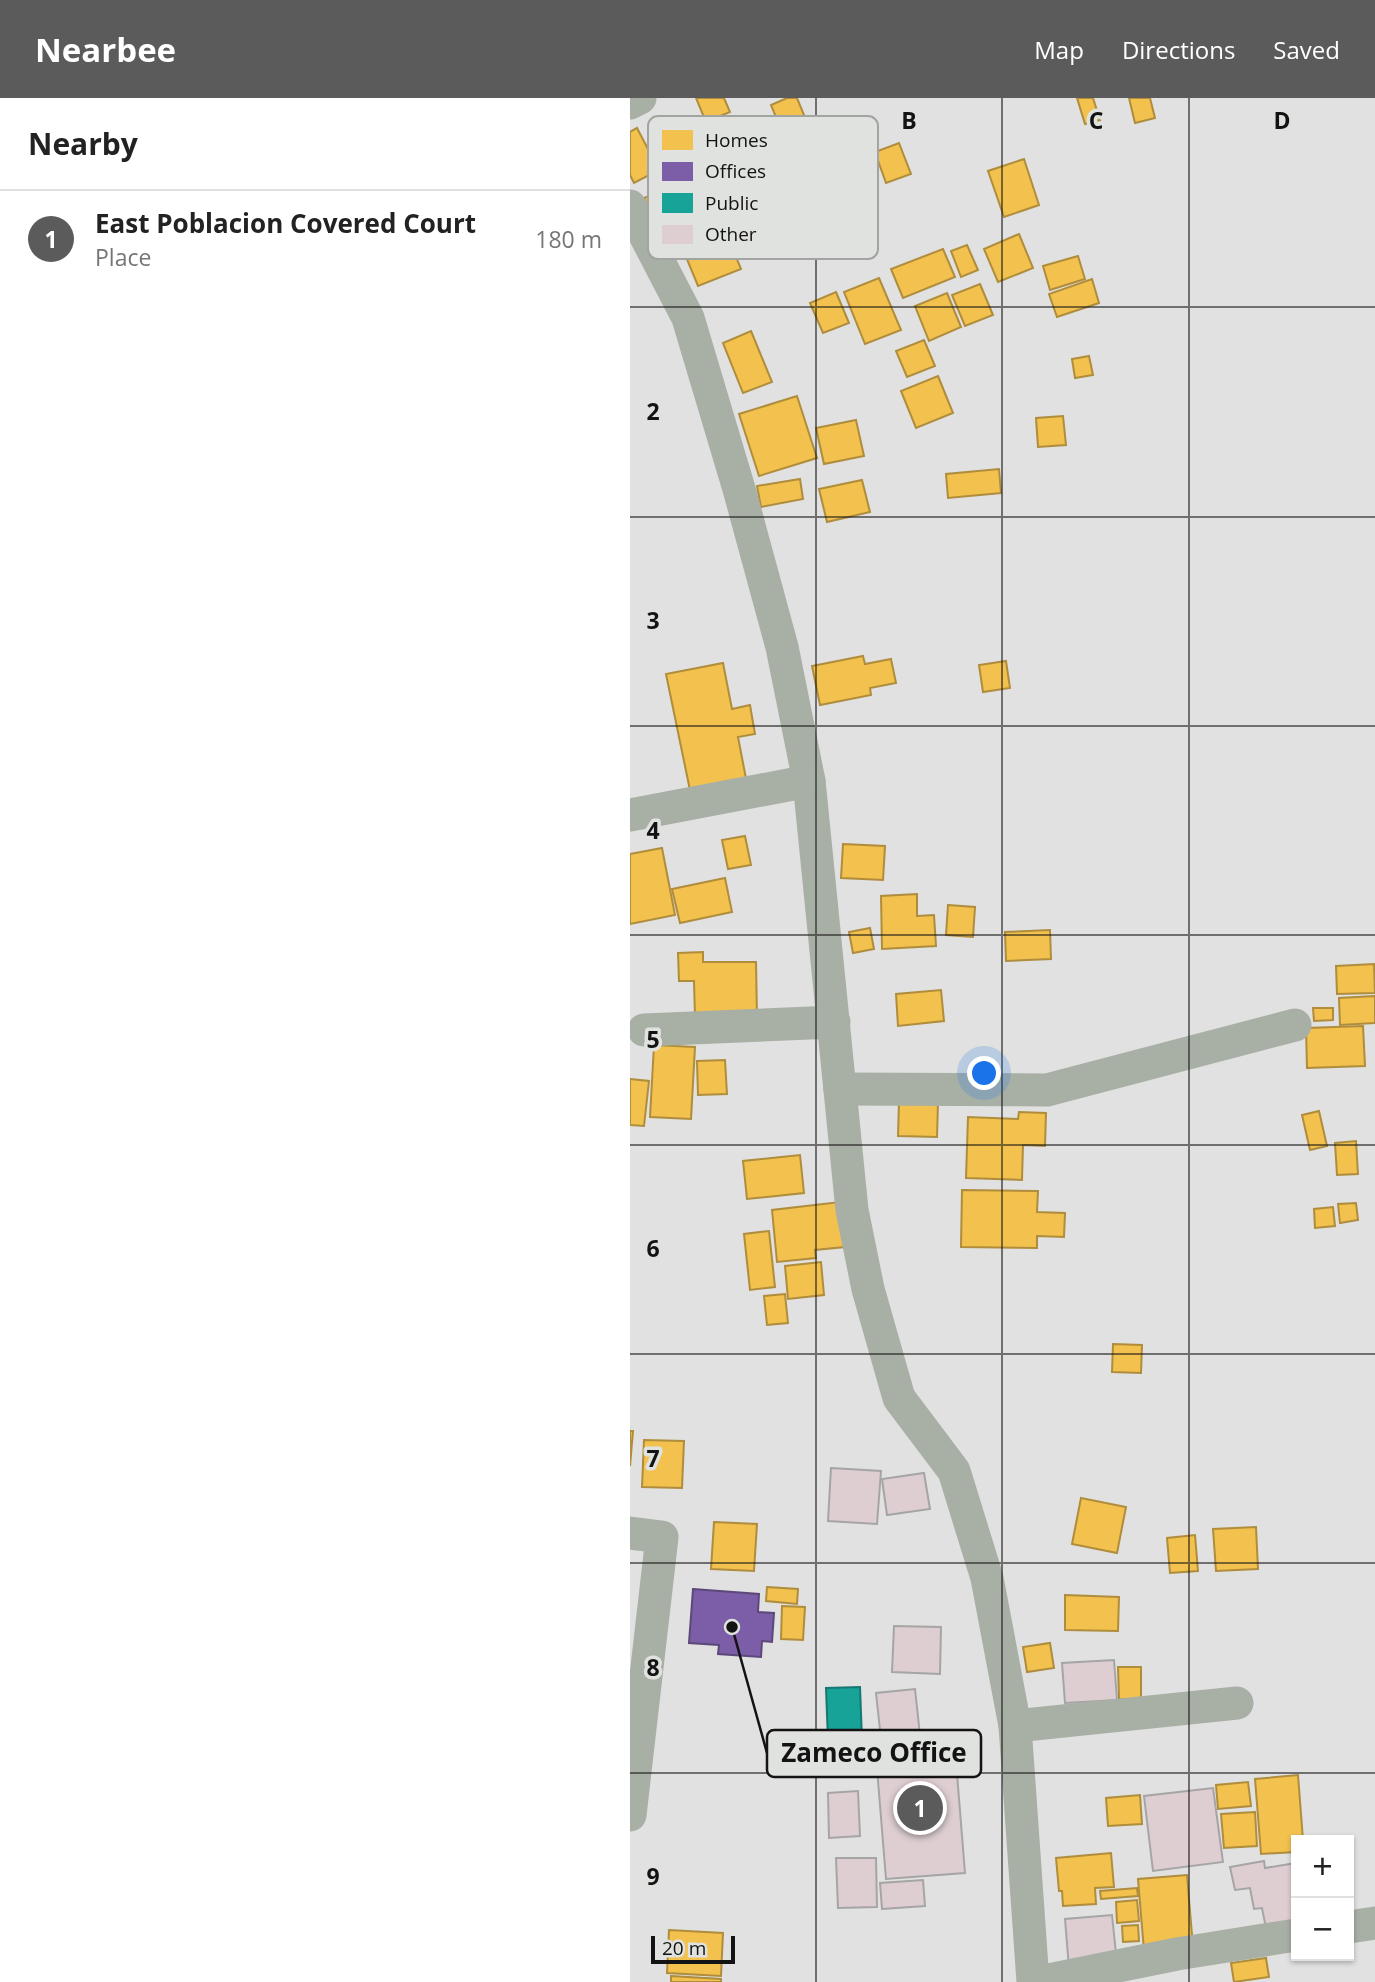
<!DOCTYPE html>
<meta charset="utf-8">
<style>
:root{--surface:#fff;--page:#f6f6f6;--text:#222;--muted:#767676;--line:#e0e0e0;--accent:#5a5b5a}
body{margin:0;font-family:"Open Sans",sans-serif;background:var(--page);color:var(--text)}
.controls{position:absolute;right:21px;bottom:21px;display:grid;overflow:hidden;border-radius:0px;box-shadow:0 2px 5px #0004}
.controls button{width:63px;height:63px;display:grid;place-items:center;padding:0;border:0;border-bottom:2px solid var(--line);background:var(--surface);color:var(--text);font:35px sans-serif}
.scale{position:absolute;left:21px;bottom:18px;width:84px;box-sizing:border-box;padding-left:7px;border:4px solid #121312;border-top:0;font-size:19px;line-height:24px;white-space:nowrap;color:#121312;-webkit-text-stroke:5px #e0e2df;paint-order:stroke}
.you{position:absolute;left:355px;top:976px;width:24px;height:24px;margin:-18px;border:5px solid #fff;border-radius:50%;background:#1a73e8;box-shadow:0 0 0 10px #1a73e833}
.badge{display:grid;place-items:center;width:46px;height:46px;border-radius:50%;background:var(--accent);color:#fff;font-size:23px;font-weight:700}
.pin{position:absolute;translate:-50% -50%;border:4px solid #fff;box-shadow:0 2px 7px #0006}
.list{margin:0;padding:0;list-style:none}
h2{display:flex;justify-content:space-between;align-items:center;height:91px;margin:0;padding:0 28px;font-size:30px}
h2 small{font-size:23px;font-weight:400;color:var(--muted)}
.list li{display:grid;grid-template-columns:46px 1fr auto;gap:21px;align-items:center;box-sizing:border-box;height:98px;padding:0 28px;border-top:2px solid var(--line)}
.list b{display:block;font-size:26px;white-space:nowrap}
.list p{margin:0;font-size:23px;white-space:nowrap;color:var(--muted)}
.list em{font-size:23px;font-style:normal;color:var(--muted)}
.map{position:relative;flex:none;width:745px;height:1884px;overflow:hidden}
header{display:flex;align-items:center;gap:42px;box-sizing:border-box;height:98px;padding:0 35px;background:var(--accent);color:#fff}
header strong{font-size:33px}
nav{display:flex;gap:38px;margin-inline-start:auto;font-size:24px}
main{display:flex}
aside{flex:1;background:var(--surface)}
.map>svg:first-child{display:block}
</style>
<header>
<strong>Nearbee</strong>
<nav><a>Map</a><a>Directions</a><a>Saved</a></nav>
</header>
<main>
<aside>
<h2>Nearby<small></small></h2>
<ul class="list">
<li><span class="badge">1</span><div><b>East Poblacion Covered Court</b><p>Place</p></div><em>180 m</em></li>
</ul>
</aside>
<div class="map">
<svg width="745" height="1884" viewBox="0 0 745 1884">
<rect width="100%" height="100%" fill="#e0e1e0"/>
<g fill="#f2c14e" stroke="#af8d3c" stroke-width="2">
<polygon points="66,0 94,0 100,14 76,24"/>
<polygon points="157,0 167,0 186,46 161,56 141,7"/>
<polygon points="447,0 463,0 470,22 455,26"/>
<polygon points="499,0 520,0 525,20 505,25"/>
<polygon points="7,30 29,72 4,85 0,77 0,34"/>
<polygon points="269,45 281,76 256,85 245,54"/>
<polygon points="394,61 409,107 374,119 358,73"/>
<polygon points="52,84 67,121 29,136 14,100"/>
<polygon points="389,136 403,170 368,184 354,151"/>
<polygon points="97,137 111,171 68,188 54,154"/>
<polygon points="337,147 348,172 331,179 321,153"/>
<polygon points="313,151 325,179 273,200 261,171"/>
<polygon points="448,158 455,181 420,192 413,168"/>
<polygon points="249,180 271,232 235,246 214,194"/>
<polygon points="462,181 469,205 427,219 419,196"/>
<polygon points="350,186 363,217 335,228 322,197"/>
<polygon points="206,194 219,225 193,235 180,205"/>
<polygon points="317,195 331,229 299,243 285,208"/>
<polygon points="121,233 142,284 113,295 93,245"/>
<polygon points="294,242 305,268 277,279 266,253"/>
<polygon points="459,258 463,277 445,280 442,261"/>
<polygon points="308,278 323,315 286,330 271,293"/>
<polygon points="167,298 187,360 129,378 109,316"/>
<polygon points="433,318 436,347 408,349 406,320"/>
<polygon points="226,322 234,358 194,366 186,330"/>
<polygon points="369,371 371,395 318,400 316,376"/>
<polygon points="170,381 173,401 131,409 127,388"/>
<polygon points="232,382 240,414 197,424 189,391"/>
<polygon points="233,558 235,566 261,561 266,585 240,590 241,597 190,607 182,568"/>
<polygon points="376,563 380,590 353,594 349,567"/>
<polygon points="93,565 102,611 120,607 125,636 108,639 118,691 62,702 36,576"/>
<polygon points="115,738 121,767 98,771 92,742"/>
<polygon points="213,746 255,748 253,782 211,780"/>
<polygon points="32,750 45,817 0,826 0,756"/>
<polygon points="95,780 102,814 50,825 42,791"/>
<polygon points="287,796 287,818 304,817 306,848 252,851 251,798"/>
<polygon points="318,807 345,809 343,839 316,837"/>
<polygon points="240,830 244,851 223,855 219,834"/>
<polygon points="420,832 421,861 376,863 375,834"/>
<polygon points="73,854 73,864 126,864 127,919 65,919 64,883 49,883 48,855"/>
<polygon points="744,866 745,895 707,896 706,868"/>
<polygon points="311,892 314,923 268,928 266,896"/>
<polygon points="745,898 745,925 710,927 709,900"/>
<polygon points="683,910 703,910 703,922 684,923"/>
<polygon points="733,928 735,968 677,970 676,930"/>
<polygon points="24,947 65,949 61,1021 20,1019"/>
<polygon points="95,962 97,996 68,997 67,963"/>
<polygon points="0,981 19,983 14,1028 0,1027"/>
<polygon points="269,1003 308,1004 307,1039 268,1038"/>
<polygon points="689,1013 697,1048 680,1052 672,1017"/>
<polygon points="389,1014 416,1015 415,1048 393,1047 392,1082 336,1080 338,1019 388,1021"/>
<polygon points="726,1043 728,1076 707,1077 705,1045"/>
<polygon points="170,1057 174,1095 117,1101 113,1063"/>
<polygon points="332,1092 408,1093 407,1114 435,1115 434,1139 407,1138 407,1150 331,1149"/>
<polygon points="210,1104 215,1149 185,1152 186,1160 147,1164 142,1112"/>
<polygon points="726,1105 728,1122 710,1125 708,1106"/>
<polygon points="703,1109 705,1128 685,1130 684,1111"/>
<polygon points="139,1133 145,1189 120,1192 114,1136"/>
<polygon points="191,1164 194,1197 158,1201 155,1168"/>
<polygon points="155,1196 158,1225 137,1227 134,1198"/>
<polygon points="483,1246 512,1247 511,1275 482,1274"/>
<polygon points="0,1333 3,1333 0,1368"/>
<polygon points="14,1342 54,1343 52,1390 12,1389"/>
<polygon points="451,1400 496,1409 487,1455 442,1446"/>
<polygon points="84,1424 127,1426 124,1473 81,1471"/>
<polygon points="626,1429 628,1471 586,1473 583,1431"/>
<polygon points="565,1437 568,1473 540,1475 537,1440"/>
<polygon points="137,1489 168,1491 167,1506 136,1503"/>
<polygon points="435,1497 489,1499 488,1533 435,1532"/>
<polygon points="152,1508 175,1509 173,1542 151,1541"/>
<polygon points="420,1545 424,1570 397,1574 393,1549"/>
<polygon points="488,1569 511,1569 511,1602 489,1601"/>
<polygon points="668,1677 673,1742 666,1742 666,1754 631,1756 625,1681"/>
<polygon points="618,1684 621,1708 588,1711 586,1687"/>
<polygon points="510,1697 512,1726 478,1728 476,1700"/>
<polygon points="625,1714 627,1748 594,1750 591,1716"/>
<polygon points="481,1755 484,1789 465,1790 466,1806 433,1808 432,1793 429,1793 426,1760"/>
<polygon points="557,1777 563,1849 514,1853 508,1781"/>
<polygon points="507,1790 508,1798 471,1801 470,1793"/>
<polygon points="507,1802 509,1823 487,1825 486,1804"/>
<polygon points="508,1827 509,1843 493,1844 492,1828"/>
<polygon points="39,1832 93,1835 91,1878 37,1875"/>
<polygon points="636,1860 639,1879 604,1884 601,1865"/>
<polygon points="41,1878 91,1881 91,1884 41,1884"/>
</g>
<polygon fill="#7b5ea7" stroke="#5c487a" stroke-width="2" points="63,1491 129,1496 128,1514 144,1515 142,1544 132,1543 131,1559 88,1556 89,1547 59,1545"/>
<polygon fill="#17a398" stroke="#167870" stroke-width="2" points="230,1589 233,1668 199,1669 196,1590"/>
<g fill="#deced2" stroke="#a6a5a5" stroke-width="2">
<polygon points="201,1370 251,1373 247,1426 198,1423"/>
<polygon points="294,1375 300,1411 257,1417 252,1381"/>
<polygon points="264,1528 311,1529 310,1576 262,1574"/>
<polygon points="484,1562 487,1602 435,1605 432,1565"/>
<polygon points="285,1591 290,1637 251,1641 246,1595"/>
<polygon points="324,1639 335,1775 256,1781 245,1646"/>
<polygon points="583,1690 593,1764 523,1773 514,1698"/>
<polygon points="228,1693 230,1738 199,1740 198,1695"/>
<polygon points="206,1760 246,1760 247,1809 208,1810"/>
<polygon points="634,1763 635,1770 666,1765 666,1826 636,1830 632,1810 624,1811 620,1790 605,1792 600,1769"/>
<polygon points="293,1782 295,1808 252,1811 250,1785"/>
<polygon points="482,1817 487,1865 439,1870 435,1821"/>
</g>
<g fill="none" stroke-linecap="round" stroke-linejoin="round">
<g stroke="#a8afa5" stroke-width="33">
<polyline points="0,5 10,0"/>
<polyline points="0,108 58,220 109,391 152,549 179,683 222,1112 238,1191 269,1300 324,1373 357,1480 385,1628 403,1884"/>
<polyline points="0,717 179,683"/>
<polyline points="14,932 204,924"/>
<polyline points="210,991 417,992 665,927"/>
<polyline points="0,1435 32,1439 0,1717"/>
<polyline points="385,1628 607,1605"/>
<polyline points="719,1829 745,1825"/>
<polyline points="409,1884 547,1856 666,1837"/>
</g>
</g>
<path fill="none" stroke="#121312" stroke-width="2" stroke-opacity="0.55" d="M 186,0 L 186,1884M 372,0 L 372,1884M 559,0 L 559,1884M 0,209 L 745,209M 0,419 L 745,419M 0,628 L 745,628M 0,837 L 745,837M 0,1047 L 745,1047M 0,1256 L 745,1256M 0,1465 L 745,1465M 0,1675 L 745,1675"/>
<rect x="18" y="18" width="230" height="143" rx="10" fill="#e0e2df" stroke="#a2a4a2" stroke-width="2"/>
<rect x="32" y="32" width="31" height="20" fill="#f2c14e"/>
<rect x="32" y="64" width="31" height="19" fill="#7b5ea7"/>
<rect x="32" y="95" width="31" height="20" fill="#17a398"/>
<rect x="32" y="127" width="31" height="19" fill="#deced2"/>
<g font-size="19" fill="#121312">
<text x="75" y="49">Homes</text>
<text x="75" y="80">Offices</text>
<text x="75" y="112">Public</text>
<text x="75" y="143">Other</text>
</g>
<g font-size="23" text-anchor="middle" font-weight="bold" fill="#121312" stroke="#e0e2df" stroke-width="7" stroke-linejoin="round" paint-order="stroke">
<text x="279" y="31">B</text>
<text x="466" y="31">C</text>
<text x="652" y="31">D</text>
<text x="23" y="322">2</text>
<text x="23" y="531">3</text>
<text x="23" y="741">4</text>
<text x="23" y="950">5</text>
<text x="23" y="1159">6</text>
<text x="23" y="1369">7</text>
<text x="23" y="1578">8</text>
<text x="23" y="1787">9</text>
</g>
<path fill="none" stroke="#121312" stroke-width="2.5" d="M102 1529L137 1655"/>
<circle fill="#121312" stroke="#e0e2df" stroke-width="2.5" cx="102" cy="1529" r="7"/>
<rect fill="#e0e2df" stroke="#121312" stroke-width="2.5" x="137" y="1632" width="214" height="47" rx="7"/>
<g font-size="26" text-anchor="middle" font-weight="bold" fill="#121312">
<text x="244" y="1664">Zameco Office</text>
</g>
</svg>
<div class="controls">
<button>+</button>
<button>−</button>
</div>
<div class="scale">20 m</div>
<div class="you"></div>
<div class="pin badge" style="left:290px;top:1710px">1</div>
</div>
</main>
